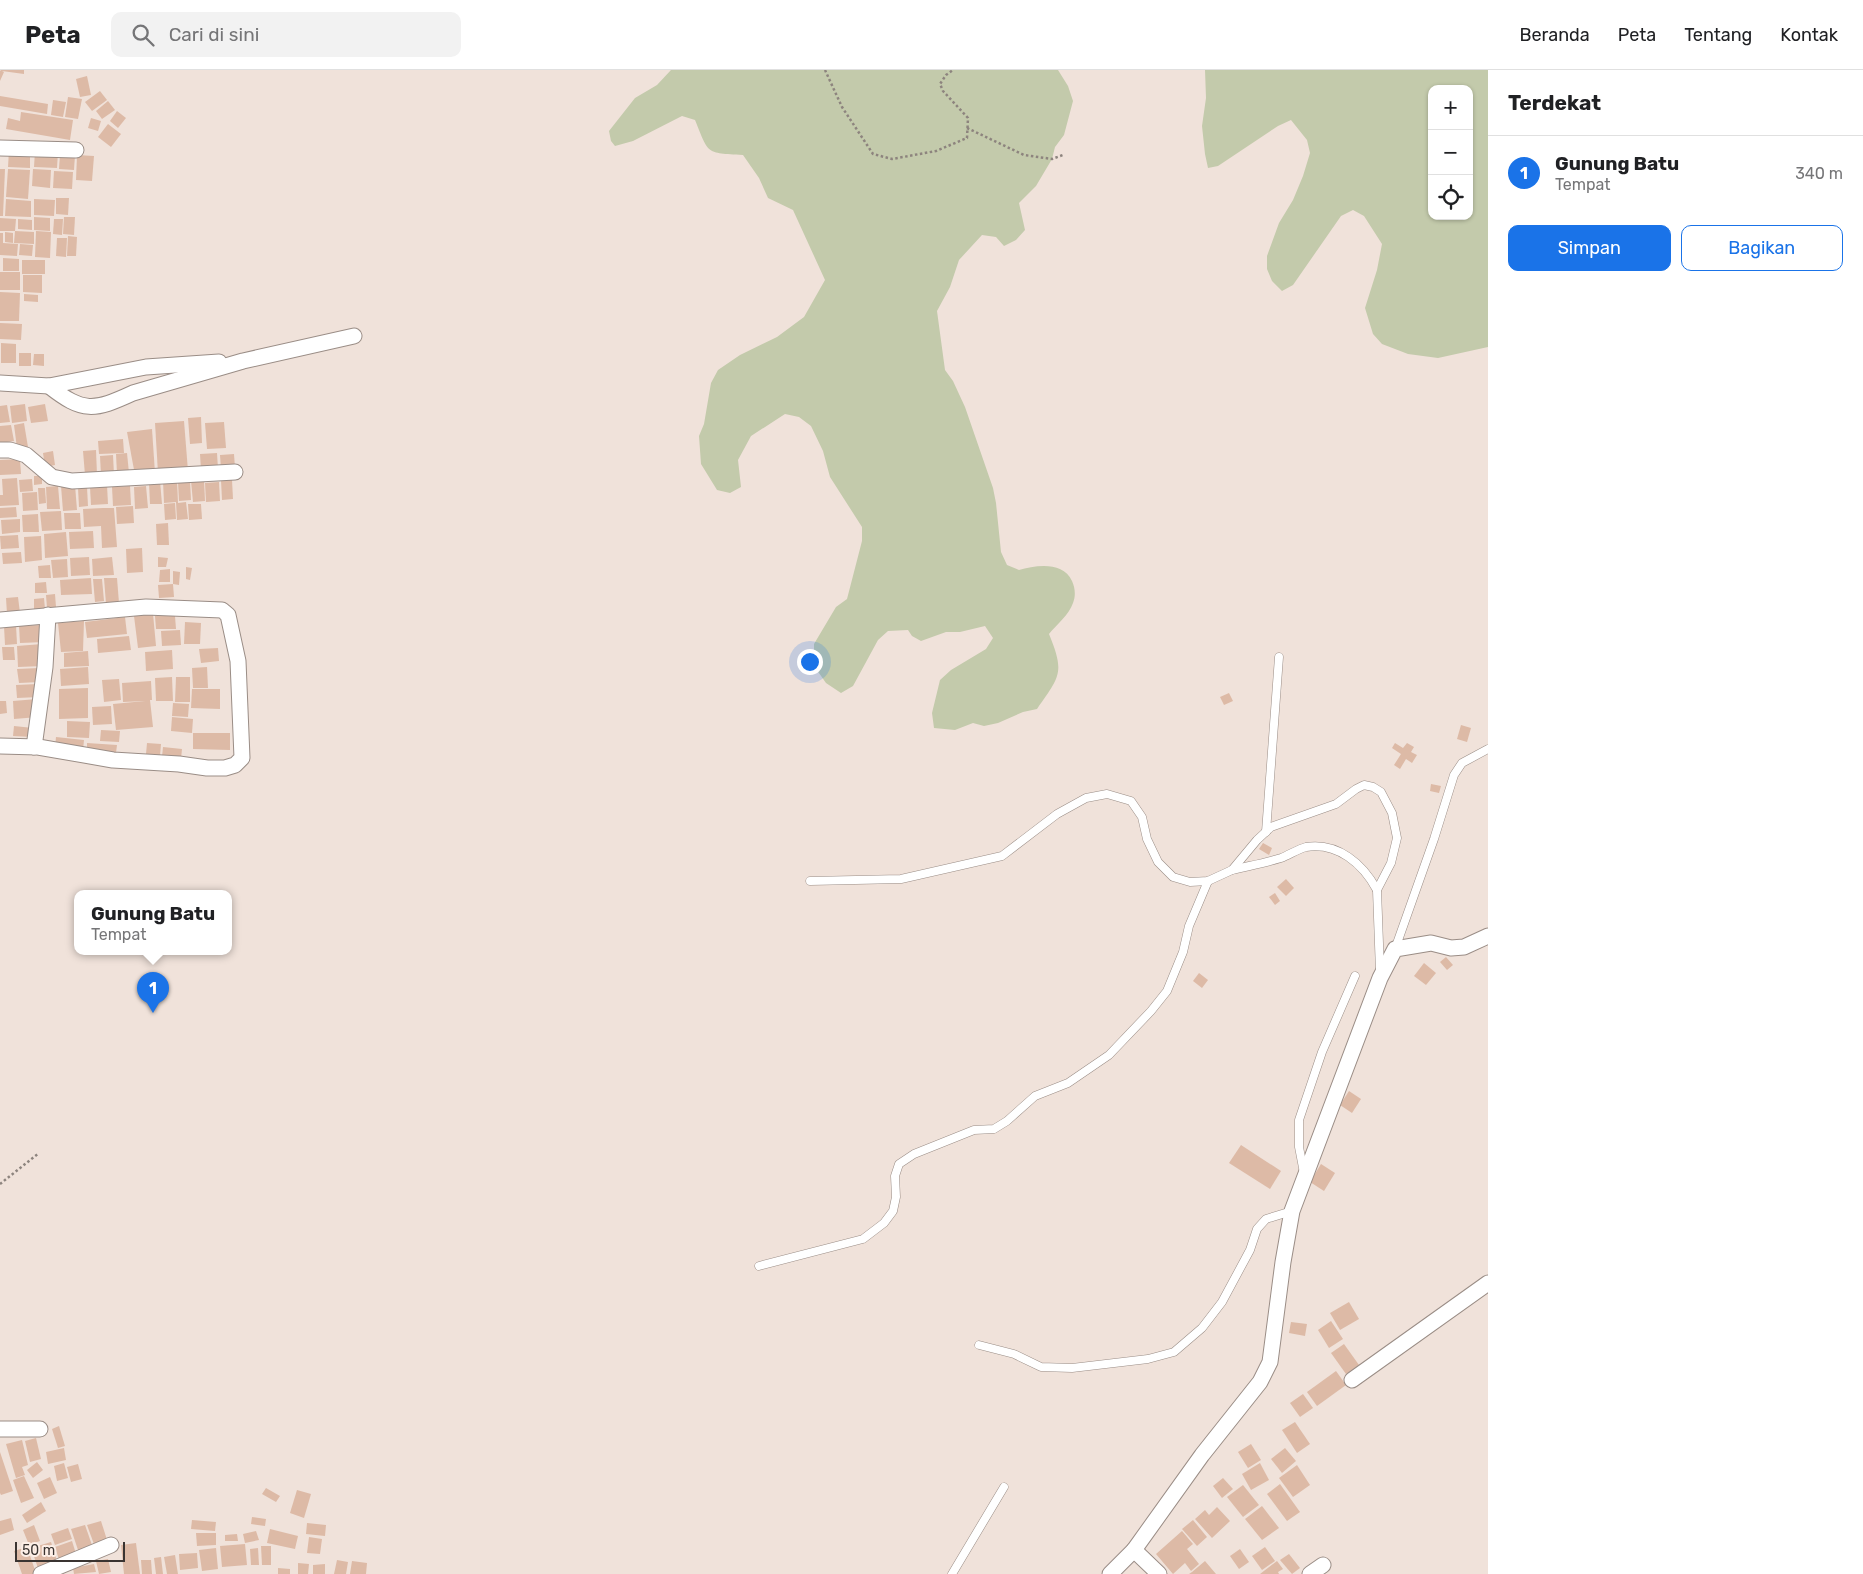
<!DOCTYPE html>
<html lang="id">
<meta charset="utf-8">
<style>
:root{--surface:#fff;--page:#f2f2f2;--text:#202124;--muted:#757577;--line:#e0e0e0;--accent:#1a73e8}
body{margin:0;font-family:Rubik,sans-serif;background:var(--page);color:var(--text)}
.controls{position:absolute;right:15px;top:15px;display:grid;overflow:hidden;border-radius:10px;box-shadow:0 1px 4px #0004}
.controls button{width:45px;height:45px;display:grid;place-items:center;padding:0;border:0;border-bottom:1px solid var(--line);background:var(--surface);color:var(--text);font:25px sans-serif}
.scale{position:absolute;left:15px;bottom:12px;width:110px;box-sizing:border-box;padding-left:5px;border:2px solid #3a3431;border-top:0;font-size:14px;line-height:18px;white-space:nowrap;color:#3a3431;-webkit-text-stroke:4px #fdefe7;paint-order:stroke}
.you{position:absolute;left:809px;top:591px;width:18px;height:18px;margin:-12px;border:4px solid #fff;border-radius:50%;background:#1a73e8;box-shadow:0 0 0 8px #1a73e833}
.badge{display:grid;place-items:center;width:32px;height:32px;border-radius:50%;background:var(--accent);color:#fff;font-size:16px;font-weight:700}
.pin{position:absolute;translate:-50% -41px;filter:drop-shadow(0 1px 2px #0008)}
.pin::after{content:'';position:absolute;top:26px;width:18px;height:15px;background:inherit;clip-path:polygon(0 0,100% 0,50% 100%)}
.popup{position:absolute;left:74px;top:820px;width:158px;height:65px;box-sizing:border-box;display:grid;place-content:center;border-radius:10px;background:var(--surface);filter:drop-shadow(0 1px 4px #0005);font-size:16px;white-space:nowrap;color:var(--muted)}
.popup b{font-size:19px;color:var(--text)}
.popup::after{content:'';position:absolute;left:50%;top:100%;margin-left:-10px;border:10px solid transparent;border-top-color:var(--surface)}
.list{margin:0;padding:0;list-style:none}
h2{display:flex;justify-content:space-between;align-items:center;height:65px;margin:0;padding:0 20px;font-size:21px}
h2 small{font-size:16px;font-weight:400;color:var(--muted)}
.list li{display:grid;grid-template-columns:32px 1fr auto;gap:15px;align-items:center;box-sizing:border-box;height:75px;padding:0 20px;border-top:1px solid var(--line)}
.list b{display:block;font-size:19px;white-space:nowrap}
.list p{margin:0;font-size:16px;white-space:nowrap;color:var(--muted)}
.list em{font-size:16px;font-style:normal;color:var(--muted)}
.actions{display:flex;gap:10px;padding:15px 20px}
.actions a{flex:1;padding:11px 0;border:1px solid var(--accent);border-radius:10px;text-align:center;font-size:18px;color:var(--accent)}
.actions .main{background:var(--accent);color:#fff}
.icon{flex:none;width:28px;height:28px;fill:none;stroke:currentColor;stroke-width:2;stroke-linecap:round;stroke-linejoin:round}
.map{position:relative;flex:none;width:1488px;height:1504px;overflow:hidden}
header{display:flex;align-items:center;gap:30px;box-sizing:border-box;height:70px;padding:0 25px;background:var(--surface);border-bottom:1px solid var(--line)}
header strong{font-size:24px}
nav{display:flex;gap:28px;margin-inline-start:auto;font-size:18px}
.search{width:350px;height:45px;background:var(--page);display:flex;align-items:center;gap:12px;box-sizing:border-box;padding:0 18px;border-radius:10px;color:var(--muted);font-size:19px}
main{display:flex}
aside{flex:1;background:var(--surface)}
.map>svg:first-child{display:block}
</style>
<header>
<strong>Peta</strong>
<div class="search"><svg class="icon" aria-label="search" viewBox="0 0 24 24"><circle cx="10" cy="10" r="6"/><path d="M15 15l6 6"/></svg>Cari di sini</div>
<nav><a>Beranda</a><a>Peta</a><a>Tentang</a><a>Kontak</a></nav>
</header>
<main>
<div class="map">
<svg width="1488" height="1504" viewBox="0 0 1488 1504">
<rect width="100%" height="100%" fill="#f0e2da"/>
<g fill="#c3caab" fill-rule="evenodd">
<path d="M 671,0 L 1058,0 L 1068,16 L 1073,31 L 1064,65 L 1055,77 L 1052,89 L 1036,116 L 1019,133 L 1025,160 L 1016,170 L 1004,176 L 996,167 L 982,165 L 959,190 L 950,217 L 937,241 L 945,300 L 953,311 L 965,337 L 993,418 L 996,433 L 1001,482 L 1007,495 L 1019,500 C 1036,495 1063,491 1072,511 C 1075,518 1076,525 1073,533 C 1069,545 1057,554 1049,564 C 1065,603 1060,606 1037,639 L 1023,642 L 998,653 L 984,656 L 973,653 L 955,660 L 934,658 L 932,643 L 940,610 L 951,600 L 986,579 L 993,568 L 985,556 L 960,562 L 946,562 L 921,571 L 912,566 L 908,560 L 888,561 L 878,570 L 853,616 L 841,623 L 826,613 L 814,596 L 814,574 L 836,537 L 847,529 L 862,471 L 862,457 L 830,407 L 823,381 L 811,356 L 799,347 L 785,344 L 751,366 L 738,390 L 741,417 L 730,423 L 717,420 L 701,394 L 699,366 L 704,354 L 711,313 L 718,300 L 740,285 L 777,267 L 804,247 L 825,210 L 793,140 L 768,128 L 759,108 L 743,85 C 705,83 709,84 695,50 L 682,46 L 633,71 L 615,76 L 611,71 L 609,61 L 635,28 L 657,15 Z"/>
<path d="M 1205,0 L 1488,0 L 1488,277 L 1438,288 L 1408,284 L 1382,274 L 1373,264 L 1365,238 L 1377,200 L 1382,174 L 1364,146 L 1353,140 L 1341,146 L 1293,215 L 1282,221 L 1272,211 L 1267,199 L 1267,186 L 1279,153 L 1293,130 L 1303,106 L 1310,83 L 1307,70 L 1291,50 L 1278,56 L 1218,96 L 1208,98 L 1205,84 L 1202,56 L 1206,28 ZM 1432,19 L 1469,19 L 1469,146 L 1432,146 Z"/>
</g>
<g fill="#ddbaa6">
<polygon points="1,0 24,0 24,4 2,1 4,2 0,11 0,1"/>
<polygon points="87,6 91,25 80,27 76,9"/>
<polygon points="100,21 107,30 92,41 85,32"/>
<polygon points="0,26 48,34 47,44 0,36"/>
<polygon points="68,27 82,29 78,49 65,47"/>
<polygon points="53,30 66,32 63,47 51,45"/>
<polygon points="108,31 115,40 102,49 96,41"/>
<polygon points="117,41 126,48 118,58 110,51"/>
<polygon points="21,42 73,50 70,70 6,59 8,48 20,51"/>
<polygon points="91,48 101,51 98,61 88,58"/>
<polygon points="108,54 121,64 111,77 98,67"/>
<polygon points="9,80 30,81 30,98 8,97"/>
<polygon points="35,81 58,82 57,98 34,97"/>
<polygon points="60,84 75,85 74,100 59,99"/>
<polygon points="77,85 94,86 92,111 76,110"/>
<polygon points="0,99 5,99 3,146 0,146"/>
<polygon points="8,99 30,100 28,129 6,127"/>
<polygon points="33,99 51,100 50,118 32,116"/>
<polygon points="54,101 73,102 72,119 53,118"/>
<polygon points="56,128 69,128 68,145 56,144"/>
<polygon points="6,129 31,131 31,147 5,146"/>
<polygon points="34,129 55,130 54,146 34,145"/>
<polygon points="34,147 50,148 50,161 34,160"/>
<polygon points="64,147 75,147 74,165 63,164"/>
<polygon points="0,148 16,149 15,161 0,161"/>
<polygon points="18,149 32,150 32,160 18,159"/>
<polygon points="54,149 63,149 62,165 53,164"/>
<polygon points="15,161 34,162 34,174 14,173"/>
<polygon points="36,161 51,162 50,188 35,187"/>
<polygon points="5,162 13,163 13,173 5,172"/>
<polygon points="0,163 3,163 3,173 18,174 17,186 0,185"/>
<polygon points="68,166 77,167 76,186 67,186"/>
<polygon points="57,168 67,168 66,187 56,186"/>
<polygon points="20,174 33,175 32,186 19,185"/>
<polygon points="3,188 19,189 19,201 3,201"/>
<rect x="22" y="190" width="23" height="14"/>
<rect x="0" y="202" width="20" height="18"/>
<polygon points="23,205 42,205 42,223 23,222"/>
<polygon points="0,222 20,223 19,251 0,251"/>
<polygon points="24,224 38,225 38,232 24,231"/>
<polygon points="0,253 22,254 21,270 0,269"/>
<polygon points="1,273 16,274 16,293 1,293"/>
<rect x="19" y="283" width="12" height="13"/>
<polygon points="34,284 44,284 44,296 33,295"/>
<polygon points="25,334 27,351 12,353 10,336"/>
<polygon points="45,334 48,351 31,353 28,337"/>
<polygon points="7,335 10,352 0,353 0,336"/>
<polygon points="201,347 202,373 190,374 188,348"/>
<polygon points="184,351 188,401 158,403 155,353"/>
<polygon points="224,352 226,378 207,379 205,353"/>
<polygon points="24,353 28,377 17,378 14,355"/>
<polygon points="11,355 14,371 0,373 0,356"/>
<polygon points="152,359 155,403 135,405 127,362"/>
<polygon points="123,369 124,383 99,384 98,371"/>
<polygon points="96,380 97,405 85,405 83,381"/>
<polygon points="53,381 55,395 45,397 43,383"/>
<polygon points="127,383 129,403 117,404 116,384"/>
<polygon points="217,383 218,399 201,400 200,384"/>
<polygon points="234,384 235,398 221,399 220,385"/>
<polygon points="113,385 114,405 101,405 100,386"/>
<polygon points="20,389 21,404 0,405 0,390"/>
<polygon points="34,406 42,406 42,414 34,415"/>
<polygon points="17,408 19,435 0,436 0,425 3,425 2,409"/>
<polygon points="32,409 33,421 20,422 19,410"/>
<polygon points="177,410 178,433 186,432 188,449 177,450 176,432 164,433 163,411"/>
<polygon points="204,410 205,431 193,432 191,411"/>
<polygon points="221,410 232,410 233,429 222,430"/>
<polygon points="160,411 162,434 150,434 149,412"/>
<polygon points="190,411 191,430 179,431 178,412"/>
<polygon points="219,412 220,431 206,432 205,413"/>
<polygon points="75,415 77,440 63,441 61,416"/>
<polygon points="107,415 108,434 91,435 90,417"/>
<polygon points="58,416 60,439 47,439 46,417"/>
<polygon points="130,416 131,435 113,436 112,417"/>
<polygon points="146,416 148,438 135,439 134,417"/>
<polygon points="87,417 88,436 79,437 78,418"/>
<polygon points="38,418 45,418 46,433 39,434"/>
<polygon points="37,422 38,440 23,441 22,423"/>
<polygon points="175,433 176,449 165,450 164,434"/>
<polygon points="188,434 201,434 202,449 189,450"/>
<polygon points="133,436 134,453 117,454 116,437"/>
<polygon points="16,437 17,447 0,448 0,438"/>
<polygon points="103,438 114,438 117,477 102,478 101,456 84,457 83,439"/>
<polygon points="61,441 62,460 42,461 40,442"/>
<polygon points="64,443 80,443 81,459 65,459"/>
<polygon points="38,444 39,462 23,462 22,445"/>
<polygon points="20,449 20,462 2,464 1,450"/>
<polygon points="168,453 169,475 157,475 156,454"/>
<polygon points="93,461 94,478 70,479 69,462"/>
<polygon points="66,462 68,486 45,488 44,464"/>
<polygon points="18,465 19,478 1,479 0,466"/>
<polygon points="41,466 42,490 25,492 24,467"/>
<polygon points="142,478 143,502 127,503 126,479"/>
<polygon points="21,482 22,493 3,494 2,483"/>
<polygon points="89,487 90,505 71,506 70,488"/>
<polygon points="112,487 114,505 93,506 92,489"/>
<polygon points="158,487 168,488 166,497 158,497"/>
<polygon points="67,489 68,507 53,508 51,490"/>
<polygon points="50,495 51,508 39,508 38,496"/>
<polygon points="186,497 192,498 190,510 186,509"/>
<polygon points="170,499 170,512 159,512 160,500"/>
<polygon points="173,501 180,502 179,515 173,514"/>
<polygon points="91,508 92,524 61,525 60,510"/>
<polygon points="104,508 117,508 119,533 106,534"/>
<polygon points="93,509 102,509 104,531 95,532"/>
<polygon points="46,512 47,523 35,523 35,513"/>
<polygon points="173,514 174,527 159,528 158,515"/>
<polygon points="55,524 56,537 47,538 46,525"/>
<polygon points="18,527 20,543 7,544 6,528"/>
<polygon points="44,528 45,539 34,540 34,529"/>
<polygon points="153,544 156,576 138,578 134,546"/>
<polygon points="155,546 175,546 176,559 156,559"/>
<polygon points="125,547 127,564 87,568 85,552"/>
<polygon points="84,551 83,581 61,582 58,553"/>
<polygon points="185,552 201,553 200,574 184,574"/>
<polygon points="16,555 17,574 5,575 4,556"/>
<polygon points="43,555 45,572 20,573 19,556"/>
<polygon points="180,560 181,575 162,576 161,561"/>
<polygon points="129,566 131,580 98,583 97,569"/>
<polygon points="42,574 43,596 18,597 17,576"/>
<polygon points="2,577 14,577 15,590 3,590"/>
<polygon points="218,578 219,591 201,593 199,579"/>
<polygon points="172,580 173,599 146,601 145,582"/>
<polygon points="88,581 89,596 64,597 64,583"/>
<polygon points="88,597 89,614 61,616 60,599"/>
<polygon points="207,597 208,618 193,618 192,598"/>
<polygon points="39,598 40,612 19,613 17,599"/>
<polygon points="172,607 173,631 156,631 155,608"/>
<polygon points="176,607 190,607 190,632 175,632"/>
<polygon points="119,609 121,630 104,632 102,610"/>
<polygon points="151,611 152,630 150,630 153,657 116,660 113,634 145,631 123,632 122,613"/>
<polygon points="38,614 39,627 17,628 16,615"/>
<polygon points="88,618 88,648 59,649 59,619"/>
<polygon points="192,619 220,619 220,639 191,638"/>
<polygon points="1229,623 1233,631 1224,635 1220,627"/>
<polygon points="37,629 38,647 14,649 13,631"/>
<polygon points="0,631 6,631 7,643 0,644"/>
<polygon points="173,633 189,634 188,647 172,646"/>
<polygon points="111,636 112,654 93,655 92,637"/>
<polygon points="172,647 193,649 192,663 171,661"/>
<polygon points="67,651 90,652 89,668 67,667"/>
<polygon points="1461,655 1471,658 1467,672 1457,669"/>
<polygon points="14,656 33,658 32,667 13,666"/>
<polygon points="101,660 120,661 119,672 100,671"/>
<polygon points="193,663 230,663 230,680 193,679"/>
<polygon points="56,667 84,670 83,680 55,677"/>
<polygon points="87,673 117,675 116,683 87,682"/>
<polygon points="147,673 161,674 160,686 146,684"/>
<polygon points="1395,673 1403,678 1407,673 1414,677 1411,682 1417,685 1412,693 1406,689 1400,699 1394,695 1401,684 1392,678"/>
<polygon points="163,677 182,679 181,689 162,687"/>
<polygon points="1431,714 1441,716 1439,723 1430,721"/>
<polygon points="1263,773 1272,778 1269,785 1259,779"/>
<polygon points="1286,809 1294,818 1286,826 1277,817"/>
<polygon points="1275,823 1280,831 1275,835 1269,827"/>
<polygon points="1446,887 1453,895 1447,900 1440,892"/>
<polygon points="1424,893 1436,903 1426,915 1414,906"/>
<polygon points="1199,903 1208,910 1202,918 1193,911"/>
<polygon points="1349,1021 1361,1029 1352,1043 1340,1035"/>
<polygon points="1241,1075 1281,1101 1270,1119 1229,1093"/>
<polygon points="1321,1094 1335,1103 1324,1121 1310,1112"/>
<polygon points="1349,1232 1359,1249 1340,1260 1330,1243"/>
<polygon points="1331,1251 1343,1269 1329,1278 1318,1260"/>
<polygon points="1291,1252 1307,1254 1305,1266 1289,1263"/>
<polygon points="1344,1274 1359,1295 1346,1304 1331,1283"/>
<polygon points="1336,1301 1346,1315 1317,1336 1307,1322"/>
<polygon points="1303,1324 1313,1338 1300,1347 1290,1333"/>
<polygon points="1295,1352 1310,1374 1297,1383 1282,1360"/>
<polygon points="59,1356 65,1376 58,1378 52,1359"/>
<polygon points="36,1368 41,1389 30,1392 25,1371"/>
<polygon points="22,1370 28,1395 22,1397 25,1405 16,1408 6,1374"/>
<polygon points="1251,1374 1261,1390 1248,1398 1238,1382"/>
<polygon points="64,1378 66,1390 48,1394 46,1382"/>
<polygon points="1285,1378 1296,1391 1282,1403 1271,1389"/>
<polygon points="0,1382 13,1421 1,1425 0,1423"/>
<polygon points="37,1392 43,1400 33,1408 27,1400"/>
<polygon points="64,1393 68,1408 57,1411 54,1396"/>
<polygon points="1260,1393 1269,1410 1251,1420 1242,1404"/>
<polygon points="78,1394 82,1409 71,1412 67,1397"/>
<polygon points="1297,1395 1310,1415 1293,1427 1279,1408"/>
<polygon points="24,1406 34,1428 21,1433 13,1410"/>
<polygon points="50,1407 57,1423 44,1429 37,1413"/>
<polygon points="1223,1408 1233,1419 1222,1428 1213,1416"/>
<polygon points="1280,1414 1300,1442 1287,1451 1267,1424"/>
<polygon points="1243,1415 1259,1435 1243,1447 1227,1427"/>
<polygon points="266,1418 280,1426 276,1432 262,1424"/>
<polygon points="297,1420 311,1424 304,1448 290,1443"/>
<polygon points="41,1432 46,1441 27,1453 22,1445"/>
<polygon points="1262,1436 1279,1458 1262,1470 1245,1449"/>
<polygon points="1217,1437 1230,1451 1212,1468 1195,1449 1205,1440 1209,1445"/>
<polygon points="252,1447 266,1449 265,1456 251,1454"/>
<polygon points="11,1448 14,1460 0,1465 0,1451"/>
<polygon points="192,1450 216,1452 215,1461 191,1459"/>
<polygon points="1193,1450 1207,1467 1197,1476 1182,1459"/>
<polygon points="101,1451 108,1473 95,1477 87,1455"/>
<polygon points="307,1453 326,1455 325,1466 306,1464"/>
<polygon points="34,1455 40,1471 29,1475 23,1460"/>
<polygon points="85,1455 93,1478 79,1483 71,1459"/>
<polygon points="68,1458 72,1469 55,1475 51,1464"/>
<polygon points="270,1459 298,1466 295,1479 267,1473"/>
<polygon points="256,1461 259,1470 245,1473 243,1464"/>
<polygon points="1182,1461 1193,1474 1187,1479 1199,1494 1191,1501 1185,1493 1173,1504 1156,1484"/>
<polygon points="196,1463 216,1463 216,1475 197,1476"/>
<polygon points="237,1464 238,1471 225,1471 225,1465"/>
<polygon points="309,1467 322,1469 320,1484 307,1483"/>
<polygon points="72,1471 77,1487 60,1493 55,1477"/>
<polygon points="51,1472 58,1494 39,1501 31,1478"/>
<polygon points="136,1473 140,1504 124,1504 121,1475"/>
<polygon points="245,1474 247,1495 222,1497 220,1476"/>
<polygon points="261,1476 271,1476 271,1495 262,1495"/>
<polygon points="27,1477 36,1503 32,1504 22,1504 14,1481"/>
<polygon points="1265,1477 1275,1491 1262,1500 1252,1486"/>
<polygon points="216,1478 218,1499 202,1501 199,1480"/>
<polygon points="258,1478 259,1495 251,1495 250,1479"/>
<polygon points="1240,1479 1249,1492 1239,1499 1230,1486"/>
<polygon points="197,1483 198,1498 180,1500 179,1484"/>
<polygon points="1289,1484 1300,1498 1292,1504 1280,1490"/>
<polygon points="175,1485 178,1504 167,1504 164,1487"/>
<polygon points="161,1487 163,1504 156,1504 154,1488"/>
<polygon points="108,1489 111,1502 99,1504 96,1491"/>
<polygon points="141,1490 151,1490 152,1504 142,1504"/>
<polygon points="337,1490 348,1492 346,1504 334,1504"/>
<polygon points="352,1491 367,1493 366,1504 350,1504"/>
<polygon points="1205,1491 1216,1504 1189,1504 1192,1502"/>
<polygon points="1277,1491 1283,1499 1278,1502 1279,1504 1260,1504"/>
<polygon points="298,1493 309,1494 308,1504 298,1504"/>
<polygon points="94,1494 96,1502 74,1504 73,1498"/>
<polygon points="325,1494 325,1504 313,1504 313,1495"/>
<polygon points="278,1498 290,1499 290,1504 278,1504"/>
</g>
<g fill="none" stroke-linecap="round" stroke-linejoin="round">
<defs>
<g id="service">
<polyline points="1266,762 1279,587"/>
<path d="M 1232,800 C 1248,796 1265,793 1281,788 C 1289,785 1298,779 1306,777 C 1338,772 1363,794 1377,820"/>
<polyline points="810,811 901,809 1002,786 1057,744 1086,728 1107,724 1131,731 1142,747 1147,769 1158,792 1173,807 1190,812 1208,811 1232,800 1257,770 1271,757 1336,734 1356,719 1364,715 1373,717 1381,722 1392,743 1397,768 1391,793 1377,820 1380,901"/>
<polyline points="1395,879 1434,769 1454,705 1462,693 1488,679"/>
<polyline points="1304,1103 1299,1077 1299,1050 1322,982 1355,906"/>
<polyline points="759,1196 863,1169 884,1153 893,1141 896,1127 895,1106 899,1094 914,1084 974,1060 994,1059 1007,1051 1035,1026 1068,1013 1109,985 1151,941 1167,921 1183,882 1189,856 1208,811"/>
<polyline points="979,1275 1014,1284 1041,1297 1072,1298 1148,1289 1174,1282 1202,1258 1222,1232 1250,1180 1257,1159 1266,1149 1292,1141"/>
<polyline points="952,1504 1004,1417"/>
</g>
<g id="minor">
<polyline points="0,78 76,80"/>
<polyline points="0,313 49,316 146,297 219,292"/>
<path d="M 49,316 C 83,343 94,341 133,323 L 243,291 L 354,266"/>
<polyline points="0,380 10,380 26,385 52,407 72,411 235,402"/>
<polyline points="0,550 146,537 222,540 228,545 238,591 242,688 235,695 225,698 207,698 179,694 113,690 38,677 0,676"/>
<polyline points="34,677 45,597 48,545"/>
<polyline points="1352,1310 1488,1213"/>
<polyline points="0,1359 40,1359"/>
<polyline points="1134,1480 1159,1504"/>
<polyline points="41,1504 111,1475"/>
<polyline points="1110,1504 1134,1480 1202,1385 1260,1312 1270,1292 1283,1192 1292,1141 1380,908 1395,879 1431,873 1451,878 1464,877 1488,866"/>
<polyline points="1310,1504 1323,1495"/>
</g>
</defs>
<use href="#service" stroke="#9a8d86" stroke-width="9"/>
<use href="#minor" stroke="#9a8d86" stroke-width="17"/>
<g stroke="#8d847e" stroke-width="2.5" stroke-dasharray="2.5 2.5" stroke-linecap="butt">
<polyline points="825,0 842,37 873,84 892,89 936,81 967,68 968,48 943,21 940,14 946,5 953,0"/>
<polyline points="967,58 1024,85 1052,89 1063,85"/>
<polyline points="0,1114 39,1083"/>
</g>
<use href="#service" stroke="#fff" stroke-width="8"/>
<use href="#minor" stroke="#fff" stroke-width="15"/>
</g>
</svg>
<div class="controls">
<button>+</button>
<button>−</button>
<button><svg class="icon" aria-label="locate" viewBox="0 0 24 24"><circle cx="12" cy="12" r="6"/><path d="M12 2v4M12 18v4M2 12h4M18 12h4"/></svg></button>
</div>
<div class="scale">50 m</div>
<div class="you"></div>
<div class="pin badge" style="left:153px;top:943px">1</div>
<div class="popup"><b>Gunung Batu</b>Tempat</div>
</div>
<aside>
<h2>Terdekat<small></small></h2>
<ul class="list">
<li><span class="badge">1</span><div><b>Gunung Batu</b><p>Tempat</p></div><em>340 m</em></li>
</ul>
<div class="actions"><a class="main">Simpan</a><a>Bagikan</a></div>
</aside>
</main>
